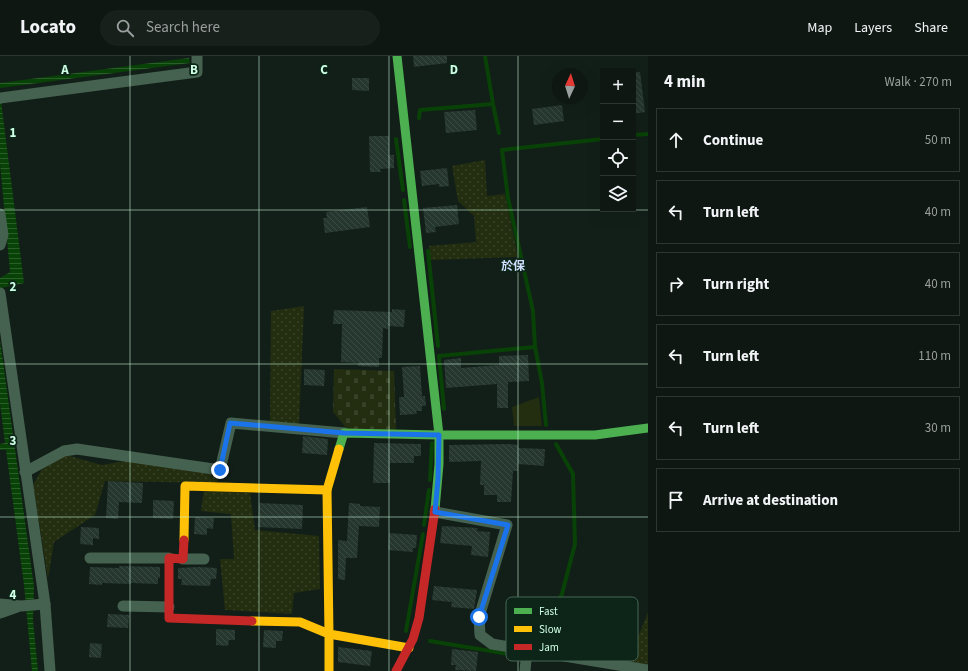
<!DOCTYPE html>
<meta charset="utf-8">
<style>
:root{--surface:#0e1712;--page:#17201b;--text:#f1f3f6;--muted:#9b9f9f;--line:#2e3632}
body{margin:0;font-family:"Source Sans 3","Noto Sans JP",sans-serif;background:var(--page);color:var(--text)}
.controls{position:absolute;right:12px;top:12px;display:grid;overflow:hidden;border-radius:0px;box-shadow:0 4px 16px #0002}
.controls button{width:36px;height:36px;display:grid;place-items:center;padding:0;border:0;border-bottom:1px solid var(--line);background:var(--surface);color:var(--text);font:20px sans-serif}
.compass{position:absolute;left:552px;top:12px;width:36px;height:36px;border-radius:50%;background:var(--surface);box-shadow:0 4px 16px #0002;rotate:4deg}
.stop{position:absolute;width:12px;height:12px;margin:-9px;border:3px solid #1a73e8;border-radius:50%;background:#fff}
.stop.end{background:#1a73e8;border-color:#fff;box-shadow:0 1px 4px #0008}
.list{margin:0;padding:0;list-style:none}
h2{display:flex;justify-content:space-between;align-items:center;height:52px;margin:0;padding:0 16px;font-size:17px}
h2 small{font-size:13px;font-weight:400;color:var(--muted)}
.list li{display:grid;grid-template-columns:26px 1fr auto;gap:12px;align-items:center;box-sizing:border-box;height:64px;margin:0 8px 8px;padding:0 8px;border:1px solid var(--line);border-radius:0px}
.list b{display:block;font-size:15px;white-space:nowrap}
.list em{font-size:13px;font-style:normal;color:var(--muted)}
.icon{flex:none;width:22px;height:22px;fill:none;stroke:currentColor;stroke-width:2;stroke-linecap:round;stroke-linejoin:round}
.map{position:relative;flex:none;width:648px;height:615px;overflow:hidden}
header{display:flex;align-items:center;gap:24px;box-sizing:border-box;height:56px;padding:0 20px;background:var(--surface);border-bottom:1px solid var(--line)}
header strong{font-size:19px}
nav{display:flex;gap:22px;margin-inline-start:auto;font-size:14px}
.search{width:280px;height:36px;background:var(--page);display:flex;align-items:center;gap:10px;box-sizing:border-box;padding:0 14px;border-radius:22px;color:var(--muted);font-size:15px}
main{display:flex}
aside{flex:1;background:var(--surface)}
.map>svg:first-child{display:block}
</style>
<header>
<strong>Locato</strong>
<div class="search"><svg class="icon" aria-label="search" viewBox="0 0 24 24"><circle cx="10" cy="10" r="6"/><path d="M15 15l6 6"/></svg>Search here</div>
<nav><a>Map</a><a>Layers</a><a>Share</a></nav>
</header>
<main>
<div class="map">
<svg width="648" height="615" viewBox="0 0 648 615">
<defs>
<pattern id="grass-dots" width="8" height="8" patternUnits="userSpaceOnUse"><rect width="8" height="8" fill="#232d0f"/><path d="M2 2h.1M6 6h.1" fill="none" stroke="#384226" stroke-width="1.8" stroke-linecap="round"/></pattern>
<pattern id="cemetery-stones" width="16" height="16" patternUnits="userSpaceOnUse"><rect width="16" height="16" fill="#232d0f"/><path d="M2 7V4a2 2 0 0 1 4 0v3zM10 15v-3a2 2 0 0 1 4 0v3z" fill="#384226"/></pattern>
<pattern id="water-rules" width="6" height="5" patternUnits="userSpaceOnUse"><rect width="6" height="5" fill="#084206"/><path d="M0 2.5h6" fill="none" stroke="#2b5e2a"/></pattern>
<pattern id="building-back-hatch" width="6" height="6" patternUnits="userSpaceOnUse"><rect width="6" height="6" fill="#26372f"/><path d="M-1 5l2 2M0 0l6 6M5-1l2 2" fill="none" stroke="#3a4b43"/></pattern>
</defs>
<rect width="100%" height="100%" fill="#121f18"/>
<g fill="url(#grass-dots)">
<polygon points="485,104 487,140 505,138 518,201 430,204 429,190 476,186 474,160 458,145 452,110"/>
<polygon points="304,250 299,369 270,367 271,255"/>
<polygon points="66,399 102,409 131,404 220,420 216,427 105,425 95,459 54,486 48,523 33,429 43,411"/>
<polygon points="204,433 250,437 255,474 319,480 320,533 294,537 292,558 225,554 220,503 234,503 231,458 201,455"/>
<polygon points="648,556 648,609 628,606"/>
</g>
<polygon fill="url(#cemetery-stones)" points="334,313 394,315 396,374 347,373 333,356"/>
<polygon fill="#232d0f" points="539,341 542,370 514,370 512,351"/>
<g fill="url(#water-rules)">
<polygon points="189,2 190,7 0,32 0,27"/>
<polygon points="0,37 24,227 1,232 0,233 0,222 10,216 0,107"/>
<polygon points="0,284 34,531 33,564 38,615 32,615 24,529 6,394 0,394 0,388 5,387 0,347"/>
</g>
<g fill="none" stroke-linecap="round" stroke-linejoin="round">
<g stroke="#084206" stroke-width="4">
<polyline points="493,48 499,77"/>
<polyline points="419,62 420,54 493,48 485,0"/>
<polyline points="633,79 648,78"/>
<polyline points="396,83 403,134"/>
<polyline points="404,144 410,191"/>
<polyline points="428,195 438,290"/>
<polyline points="444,353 439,300 535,291"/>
<polyline points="546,369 542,327 535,291 533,255 508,142 502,94 603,83"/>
<polyline points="430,424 432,387"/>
<polyline points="424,469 429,434"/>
<polyline points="406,575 423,478"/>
<polyline points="536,583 562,538 575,488 573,418 556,388"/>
<polyline points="430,585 521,600"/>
</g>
</g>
<g fill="url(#building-back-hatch)">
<polygon points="413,0 447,0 447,7 414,11"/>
<polygon points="633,16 640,16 645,56 633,58"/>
<polygon points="352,22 369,22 369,35 352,34"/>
<polygon points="562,49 564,65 534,69 532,53"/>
<polygon points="475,54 477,74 446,77 444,56"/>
<polygon points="369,80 389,80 389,99 394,99 394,112 380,113 381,116 370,116"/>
<polygon points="447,112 449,130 439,131 439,128 422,130 420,115"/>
<polygon points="457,149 459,168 435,171 436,176 426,177 423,152"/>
<polygon points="367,151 370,171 325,177 323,162 327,162 326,156"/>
<polygon points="392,253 405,254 404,271 388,270 388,273 383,272 382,302 379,302 379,311 358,310 358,307 341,306 342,268 333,268 334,254 392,256"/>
<polygon points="528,299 529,325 508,326 508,352 497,352 497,328 446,332 444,304 461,302 461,312 499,309 499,300"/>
<polygon points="420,310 422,340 425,340 426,350 422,350 422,355 416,355 417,358 400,359 399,341 404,341 402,311"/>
<polygon points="304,313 325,314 324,330 304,329"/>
<polygon points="303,380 328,383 327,399 302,397"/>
<polygon points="374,387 421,388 421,400 414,400 414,407 390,407 390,427 373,427"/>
<polygon points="507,388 518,389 518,392 545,393 544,410 518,408 518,415 513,415 511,446 497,446 497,439 484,439 484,429 480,429 481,405 449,406 449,389"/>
<polygon points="108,425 143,427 142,447 119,446 118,463 106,462"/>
<polygon points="153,444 174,445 173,463 153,462"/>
<polygon points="259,447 303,449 302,473 258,471"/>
<polygon points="349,447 360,448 360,450 380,451 379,471 359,470 357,502 346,502 345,524 338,523 338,484 347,485"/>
<polygon points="195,461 214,462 213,473 207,472 207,479 194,478"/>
<polygon points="442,470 478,472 477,475 490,476 488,501 471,499 472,490 440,487"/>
<polygon points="81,471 99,472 99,483 93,482 93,489 80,488"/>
<polygon points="389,477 417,479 416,492 413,492 413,496 388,494"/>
<polygon points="119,510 160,511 160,522 158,522 158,528 131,527 131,528 102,527 102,529 89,528 90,511 119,512"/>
<polygon points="198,511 217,512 216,523 211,523 210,530 181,529 182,523 178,523 178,512"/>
<polygon points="434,530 477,534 474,553 451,551 452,546 432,544"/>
<polygon points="108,558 129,559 128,572 107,571"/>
<polygon points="216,573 235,574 235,584 229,584 228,590 216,589"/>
<polygon points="264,574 283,575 282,585 276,585 276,592 263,591"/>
<polygon points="90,587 102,588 101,602 89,601"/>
<polygon points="338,591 372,595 370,610 338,606"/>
<polygon points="452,593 478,596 476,615 455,614 456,609 451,609"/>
</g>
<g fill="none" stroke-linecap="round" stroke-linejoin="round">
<g stroke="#45614f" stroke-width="11">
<polyline points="0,42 197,16 197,0"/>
<polyline points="0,158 3,179 0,189"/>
<polyline points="0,237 45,548 50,615"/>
<polyline points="25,416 64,395 77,393 220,414 231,367 344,377"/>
<polyline points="435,456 507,469 479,561 480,579 492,588 648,614"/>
<polyline points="90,502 169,502"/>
<polyline points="183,503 204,503"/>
<polyline points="0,548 21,550 45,548"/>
<polyline points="123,550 169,551"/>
<polyline points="0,557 17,551"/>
<polyline points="525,615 527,593"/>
</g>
<g stroke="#4caf50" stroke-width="9">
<polyline points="397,0 439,379 439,408 435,453"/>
<polyline points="339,393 344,377 439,379 595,379 648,372"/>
</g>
<g stroke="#ffc107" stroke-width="9">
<polyline points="339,393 327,434 329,578 409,592"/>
<polyline points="184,484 185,430 327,434"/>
<polyline points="252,565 300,566 329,578 329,615"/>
</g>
<g stroke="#c62828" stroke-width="9">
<polyline points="184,484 183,503 169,502 169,562 252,565"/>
<polyline points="396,615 413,583 419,562 435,453"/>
</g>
</g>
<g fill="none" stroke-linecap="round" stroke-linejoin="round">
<polyline stroke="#1a73e8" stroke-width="5" points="220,414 230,367 344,377 439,379 438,423 435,456 508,469 479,561"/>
</g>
<path fill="none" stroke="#cfffe4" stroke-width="1" stroke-opacity="0.55" d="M 130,0 L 130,615M 259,0 L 259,615M 389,0 L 389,615M 518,0 L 518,615M 0,154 L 648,154M 0,308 L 648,308M 0,461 L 648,461"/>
<g text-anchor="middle" stroke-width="3.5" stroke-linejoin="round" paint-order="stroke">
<g font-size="12" font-weight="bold" fill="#d1dfff" stroke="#0c2518">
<text x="513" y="214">於保</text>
</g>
</g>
<rect x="506" y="541" width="132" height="64" rx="6" fill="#0c2518" stroke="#466655" stroke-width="1"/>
<rect x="514" y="552" width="18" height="6" fill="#4caf50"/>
<rect x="514" y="570" width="18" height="6" fill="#ffc107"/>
<rect x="514" y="588" width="18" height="6" fill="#c62828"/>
<g font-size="11" fill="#cfffe4">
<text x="539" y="559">Fast</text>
<text x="539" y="577">Slow</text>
<text x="539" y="595">Jam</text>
</g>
<g font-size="13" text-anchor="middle" font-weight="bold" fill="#cfffe4" stroke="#0c2518" stroke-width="3.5" stroke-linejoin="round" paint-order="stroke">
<text x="65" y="18">A</text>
<text x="194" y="18">B</text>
<text x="324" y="18">C</text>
<text x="454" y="18">D</text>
<text x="13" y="81">1</text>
<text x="13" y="235">2</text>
<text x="13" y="389">3</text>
<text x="13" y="543">4</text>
</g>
</svg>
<div class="controls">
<button>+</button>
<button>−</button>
<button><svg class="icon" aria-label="locate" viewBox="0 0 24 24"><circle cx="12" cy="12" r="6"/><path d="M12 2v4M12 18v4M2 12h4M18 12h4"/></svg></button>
<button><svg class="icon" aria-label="layers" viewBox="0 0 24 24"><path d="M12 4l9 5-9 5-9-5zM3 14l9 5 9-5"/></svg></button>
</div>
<svg class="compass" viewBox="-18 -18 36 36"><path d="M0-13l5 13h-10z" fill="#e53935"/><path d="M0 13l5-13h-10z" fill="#9b9f9f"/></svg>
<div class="stop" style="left:479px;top:561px"></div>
<div class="stop end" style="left:220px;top:414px"></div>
</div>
<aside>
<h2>4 min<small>Walk · 270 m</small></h2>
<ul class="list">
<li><svg class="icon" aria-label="ahead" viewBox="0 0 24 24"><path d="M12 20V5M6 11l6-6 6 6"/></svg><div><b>Continue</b></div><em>50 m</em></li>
<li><svg class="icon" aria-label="left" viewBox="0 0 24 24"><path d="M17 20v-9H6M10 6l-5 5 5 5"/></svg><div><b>Turn left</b></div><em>40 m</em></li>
<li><svg class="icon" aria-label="right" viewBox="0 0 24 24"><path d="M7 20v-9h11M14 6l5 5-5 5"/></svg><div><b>Turn right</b></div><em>40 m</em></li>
<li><svg class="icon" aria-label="left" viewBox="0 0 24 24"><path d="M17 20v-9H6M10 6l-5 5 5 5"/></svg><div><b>Turn left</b></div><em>110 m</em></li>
<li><svg class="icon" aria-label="left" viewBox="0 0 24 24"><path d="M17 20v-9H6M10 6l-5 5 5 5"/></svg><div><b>Turn left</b></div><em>30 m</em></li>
<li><svg class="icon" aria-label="arrive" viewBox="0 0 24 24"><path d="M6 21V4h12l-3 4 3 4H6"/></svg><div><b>Arrive at destination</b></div></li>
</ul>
</aside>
</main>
